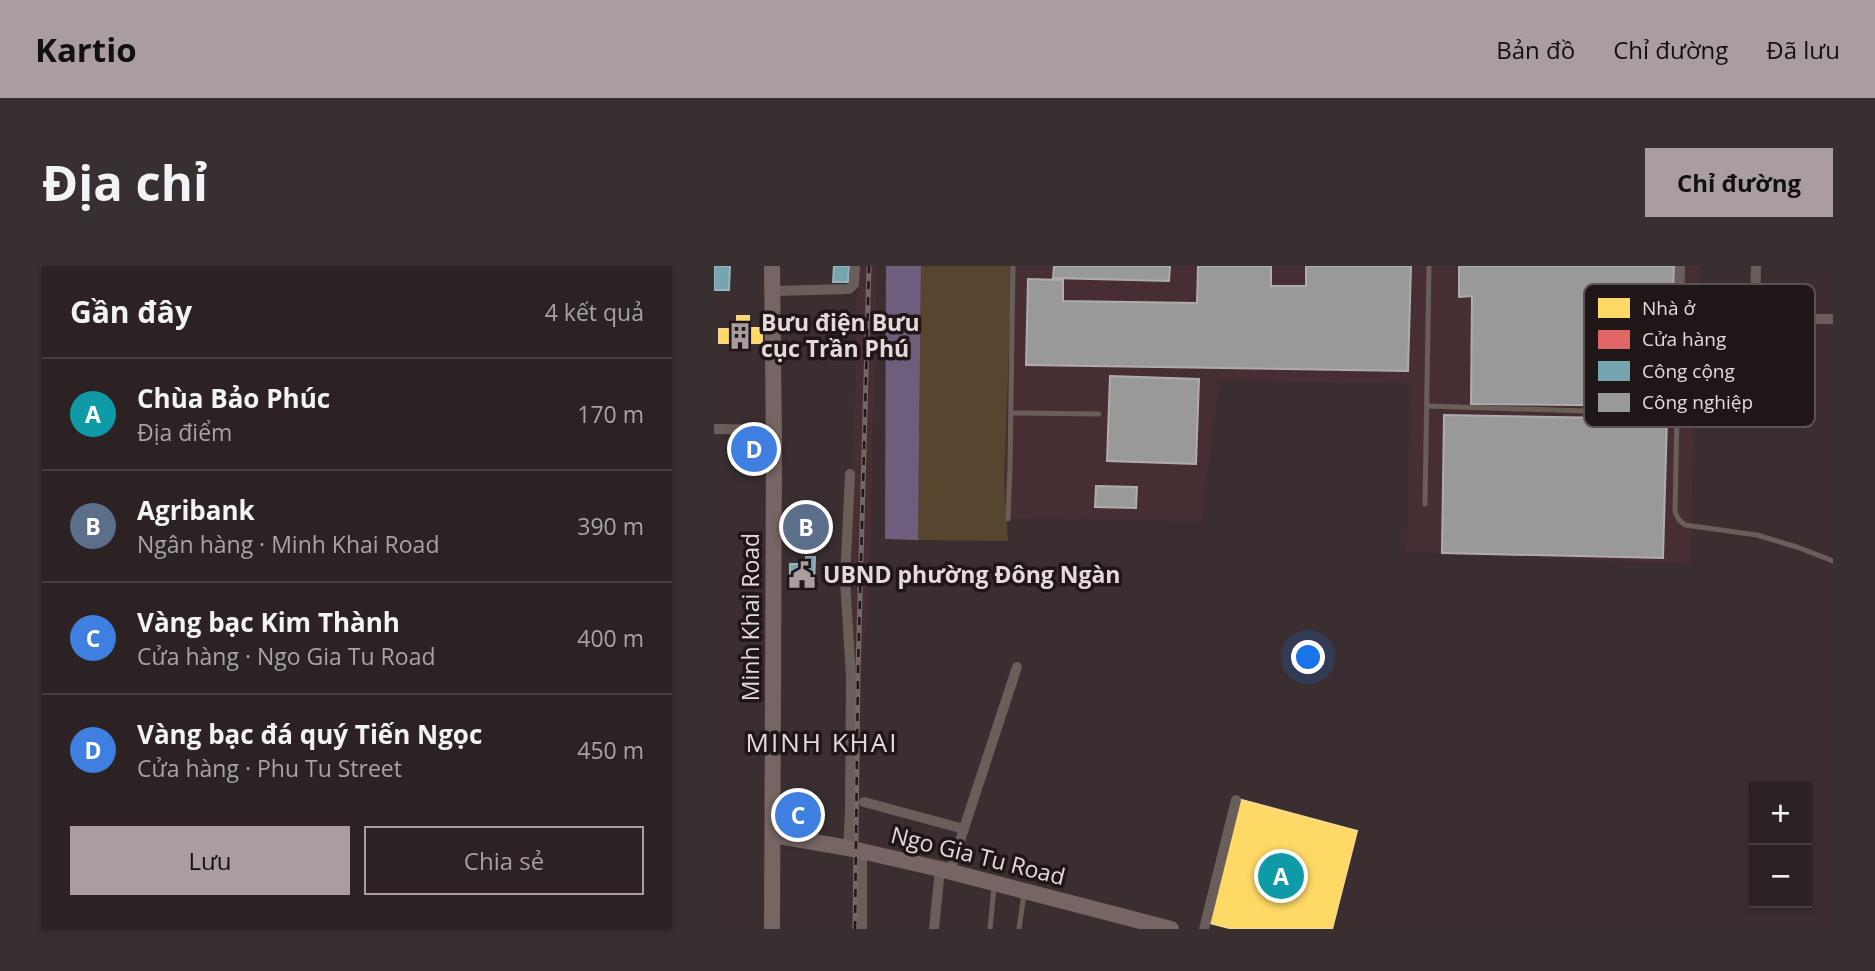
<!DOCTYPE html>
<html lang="vi">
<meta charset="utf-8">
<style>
:root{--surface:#2c2224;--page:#382f31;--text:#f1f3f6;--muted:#a6a4a6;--line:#483f41;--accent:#aa9d9f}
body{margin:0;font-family:"Open Sans",sans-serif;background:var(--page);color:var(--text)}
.controls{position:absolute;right:21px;bottom:21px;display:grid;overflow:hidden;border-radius:0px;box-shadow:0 2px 5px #0004}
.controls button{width:63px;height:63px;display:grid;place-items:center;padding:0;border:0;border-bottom:2px solid var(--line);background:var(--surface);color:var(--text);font:35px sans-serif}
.you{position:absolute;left:595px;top:392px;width:24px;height:24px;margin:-18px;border:5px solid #fff;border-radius:50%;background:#1a73e8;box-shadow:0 0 0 10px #1a73e833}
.badge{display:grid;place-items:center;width:46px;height:46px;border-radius:50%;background:var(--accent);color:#fff;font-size:23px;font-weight:700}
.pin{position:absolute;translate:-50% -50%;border:4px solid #fff;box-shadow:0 2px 7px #0006}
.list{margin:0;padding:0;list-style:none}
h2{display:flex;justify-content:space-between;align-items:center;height:91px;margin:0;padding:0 28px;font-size:30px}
h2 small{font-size:23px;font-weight:400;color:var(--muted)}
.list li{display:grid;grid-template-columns:46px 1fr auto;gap:21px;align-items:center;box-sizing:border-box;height:112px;padding:0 28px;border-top:2px solid var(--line)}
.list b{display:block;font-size:26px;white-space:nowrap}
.list p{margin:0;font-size:23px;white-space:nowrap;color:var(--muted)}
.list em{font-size:23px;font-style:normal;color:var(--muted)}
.actions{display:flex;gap:14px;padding:21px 28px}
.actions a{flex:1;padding:16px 0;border:2px solid var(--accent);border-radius:0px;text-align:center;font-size:24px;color:var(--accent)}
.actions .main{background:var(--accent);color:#111}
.map{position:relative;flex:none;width:1119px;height:663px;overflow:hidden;border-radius:0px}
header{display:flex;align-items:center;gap:42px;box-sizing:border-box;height:98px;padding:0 35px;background:var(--accent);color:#111}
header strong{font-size:33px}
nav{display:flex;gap:38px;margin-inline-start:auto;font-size:24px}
.intro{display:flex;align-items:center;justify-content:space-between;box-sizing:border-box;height:168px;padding:0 42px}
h1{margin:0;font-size:49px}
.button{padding:18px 32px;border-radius:0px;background:var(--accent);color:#111;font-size:24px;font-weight:700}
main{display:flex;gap:42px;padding:0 42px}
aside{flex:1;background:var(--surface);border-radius:0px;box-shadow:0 2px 5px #0004}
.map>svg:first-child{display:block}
</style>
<header>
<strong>Kartio</strong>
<nav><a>Bản đồ</a><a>Chỉ đường</a><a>Đã lưu</a></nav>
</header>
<div class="intro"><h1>Địa chỉ</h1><a class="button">Chỉ đường</a></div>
<main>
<aside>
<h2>Gần đây<small>4 kết quả</small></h2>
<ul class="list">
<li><span class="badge" style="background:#0f9aa8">A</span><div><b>Chùa Bảo Phúc</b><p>Địa điểm</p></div><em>170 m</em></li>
<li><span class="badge" style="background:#5c6f8a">B</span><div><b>Agribank</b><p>Ngân hàng · Minh Khai Road</p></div><em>390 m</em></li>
<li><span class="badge" style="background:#3f7fe0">C</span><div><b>Vàng bạc Kim Thành</b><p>Cửa hàng · Ngo Gia Tu Road</p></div><em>400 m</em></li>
<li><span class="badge" style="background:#3f7fe0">D</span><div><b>Vàng bạc đá quý Tiến Ngọc</b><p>Cửa hàng · Phu Tu Street</p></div><em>450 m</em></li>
</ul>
<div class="actions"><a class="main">Lưu</a><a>Chia sẻ</a></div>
</aside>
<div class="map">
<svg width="1119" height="663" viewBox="0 0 1119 663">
<rect width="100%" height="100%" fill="#3a2e30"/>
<g fill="#472e32">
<polygon points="144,0 163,0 156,312 148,406 141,406 137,364 136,308"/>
<polygon points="290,0 985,0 976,298 692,286 697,118 505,114 487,255 283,253"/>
</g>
<polygon fill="#584530" points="207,0 298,0 290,216 294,275 204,274"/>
<polygon fill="#6c5e7c" points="172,0 207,0 204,274 171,273"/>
<g fill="#ffd966" stroke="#f8d989" stroke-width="2">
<polygon points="23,50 35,50 35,62 48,62 48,77 5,77 5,63 23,63"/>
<polygon points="524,533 643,565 618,663 519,663 492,656"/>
</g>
<polygon fill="#e06666" stroke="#e28889" stroke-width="2" points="83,251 97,251 98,274 83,274"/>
<g fill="#76a5af" stroke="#98b5bc" stroke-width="2">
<polygon points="0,0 16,0 15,24 0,24"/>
<polygon points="120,0 135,0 134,16 119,16"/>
<polygon points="92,291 101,291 100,319 92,319 92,313 89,314 88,320 76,320 76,298 87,298 86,305 92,305"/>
</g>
<g fill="#999" stroke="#b0acad" stroke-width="2">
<polygon points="340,0 456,0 455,15 339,12"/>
<polygon points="484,0 557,0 557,20 592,20 592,0 697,0 694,105 312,99 314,13 349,14 349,35 483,37"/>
<polygon points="745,0 960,0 957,140 757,138 758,30 745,31"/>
<polygon points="396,110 485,113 482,198 393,195"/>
<polygon points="730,149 953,153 949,292 728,287"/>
<polygon points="382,220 423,221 422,242 381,241"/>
</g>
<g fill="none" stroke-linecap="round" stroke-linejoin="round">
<g stroke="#6a5e5b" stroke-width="5">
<polyline points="965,52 961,246 965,254 971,259 1043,269 1083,281 1119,295"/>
<polyline points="713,140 963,148"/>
<polyline points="297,147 385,148"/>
<polyline points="711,238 715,0"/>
<polyline points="294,253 296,201 299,0"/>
<polyline points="276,663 280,621"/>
<polyline points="305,663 310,628"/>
</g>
<g stroke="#6a5e5b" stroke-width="10">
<polyline points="966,0 965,52 1119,53"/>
<polyline points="59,25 135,23 140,18 141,0"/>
<polyline points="1041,52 1042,0"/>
<polyline points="0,163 59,164"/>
<polyline points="150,536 250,563"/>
<polyline points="134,582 136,546 137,411 131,314 136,208"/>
<polyline points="148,585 148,663"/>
<polyline points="236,605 303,401"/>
<polyline points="220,663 226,603"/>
<polyline points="490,663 522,534"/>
</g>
<g stroke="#766562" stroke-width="16">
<polyline points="59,569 134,582 226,603 457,663"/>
<polyline points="58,663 60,179 58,0"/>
</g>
<defs>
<polyline id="rail" points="141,663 144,404 155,0"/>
</defs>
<use href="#rail" stroke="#726866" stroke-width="5"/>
<use href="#rail" stroke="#1f1617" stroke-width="2.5" stroke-dasharray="8" stroke-linecap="butt"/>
</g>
<defs>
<symbol id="building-bare" viewBox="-9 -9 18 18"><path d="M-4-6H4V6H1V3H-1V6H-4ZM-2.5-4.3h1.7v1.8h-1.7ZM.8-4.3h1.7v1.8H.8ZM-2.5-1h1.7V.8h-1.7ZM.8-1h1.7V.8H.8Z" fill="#aa9d9f" stroke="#1f1617" stroke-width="2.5" paint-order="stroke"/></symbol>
<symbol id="civic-bare" viewBox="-9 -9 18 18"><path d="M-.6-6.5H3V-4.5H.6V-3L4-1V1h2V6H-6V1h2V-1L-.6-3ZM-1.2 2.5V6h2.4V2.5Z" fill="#aa9d9f" stroke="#1f1617" stroke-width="2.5" paint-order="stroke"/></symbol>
</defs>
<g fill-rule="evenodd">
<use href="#building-bare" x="7" y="51" width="38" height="38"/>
<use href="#civic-bare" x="69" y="290" width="38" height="38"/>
</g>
<g text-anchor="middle" stroke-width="7" stroke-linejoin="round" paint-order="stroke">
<g font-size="23" font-weight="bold" fill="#e6d9db" stroke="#1f1617" text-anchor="start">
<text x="47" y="65">Bưu điện Bưu<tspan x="47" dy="26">cục Trần Phú</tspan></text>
<text x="109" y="317">UBND phường Đông Ngàn</text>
</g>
<g font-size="23" fill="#e6d9db" stroke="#1f1617">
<text transform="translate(37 351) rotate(-90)" y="8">Minh Khai Road</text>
<text transform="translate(264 590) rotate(14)" y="8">Ngo Gia Tu Road</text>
</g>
<g font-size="26" letter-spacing="2" fill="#e6d9db" stroke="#1f1617">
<text x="108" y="486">MINH KHAI</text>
</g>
</g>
<rect x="870" y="18" width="231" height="143" rx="10" fill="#1f1617" stroke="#5b5052" stroke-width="2"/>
<rect x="884" y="32" width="32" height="20" fill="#ffd966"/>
<rect x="884" y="64" width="32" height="19" fill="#e06666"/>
<rect x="884" y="95" width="32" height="20" fill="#76a5af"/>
<rect x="884" y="127" width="32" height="19" fill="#999"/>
<g font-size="19" fill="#e6d9db">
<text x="928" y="49">Nhà ở</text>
<text x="928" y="80">Cửa hàng</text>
<text x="928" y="112">Công cộng</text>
<text x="928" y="143">Công nghiệp</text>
</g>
</svg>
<div class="controls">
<button>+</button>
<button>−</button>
</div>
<div class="you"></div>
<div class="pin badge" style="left:567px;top:610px;background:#0f9aa8">A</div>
<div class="pin badge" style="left:92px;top:261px;background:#5c6f8a">B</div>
<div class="pin badge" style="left:84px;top:549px;background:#3f7fe0">C</div>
<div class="pin badge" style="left:40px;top:183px;background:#3f7fe0">D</div>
</div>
</main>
